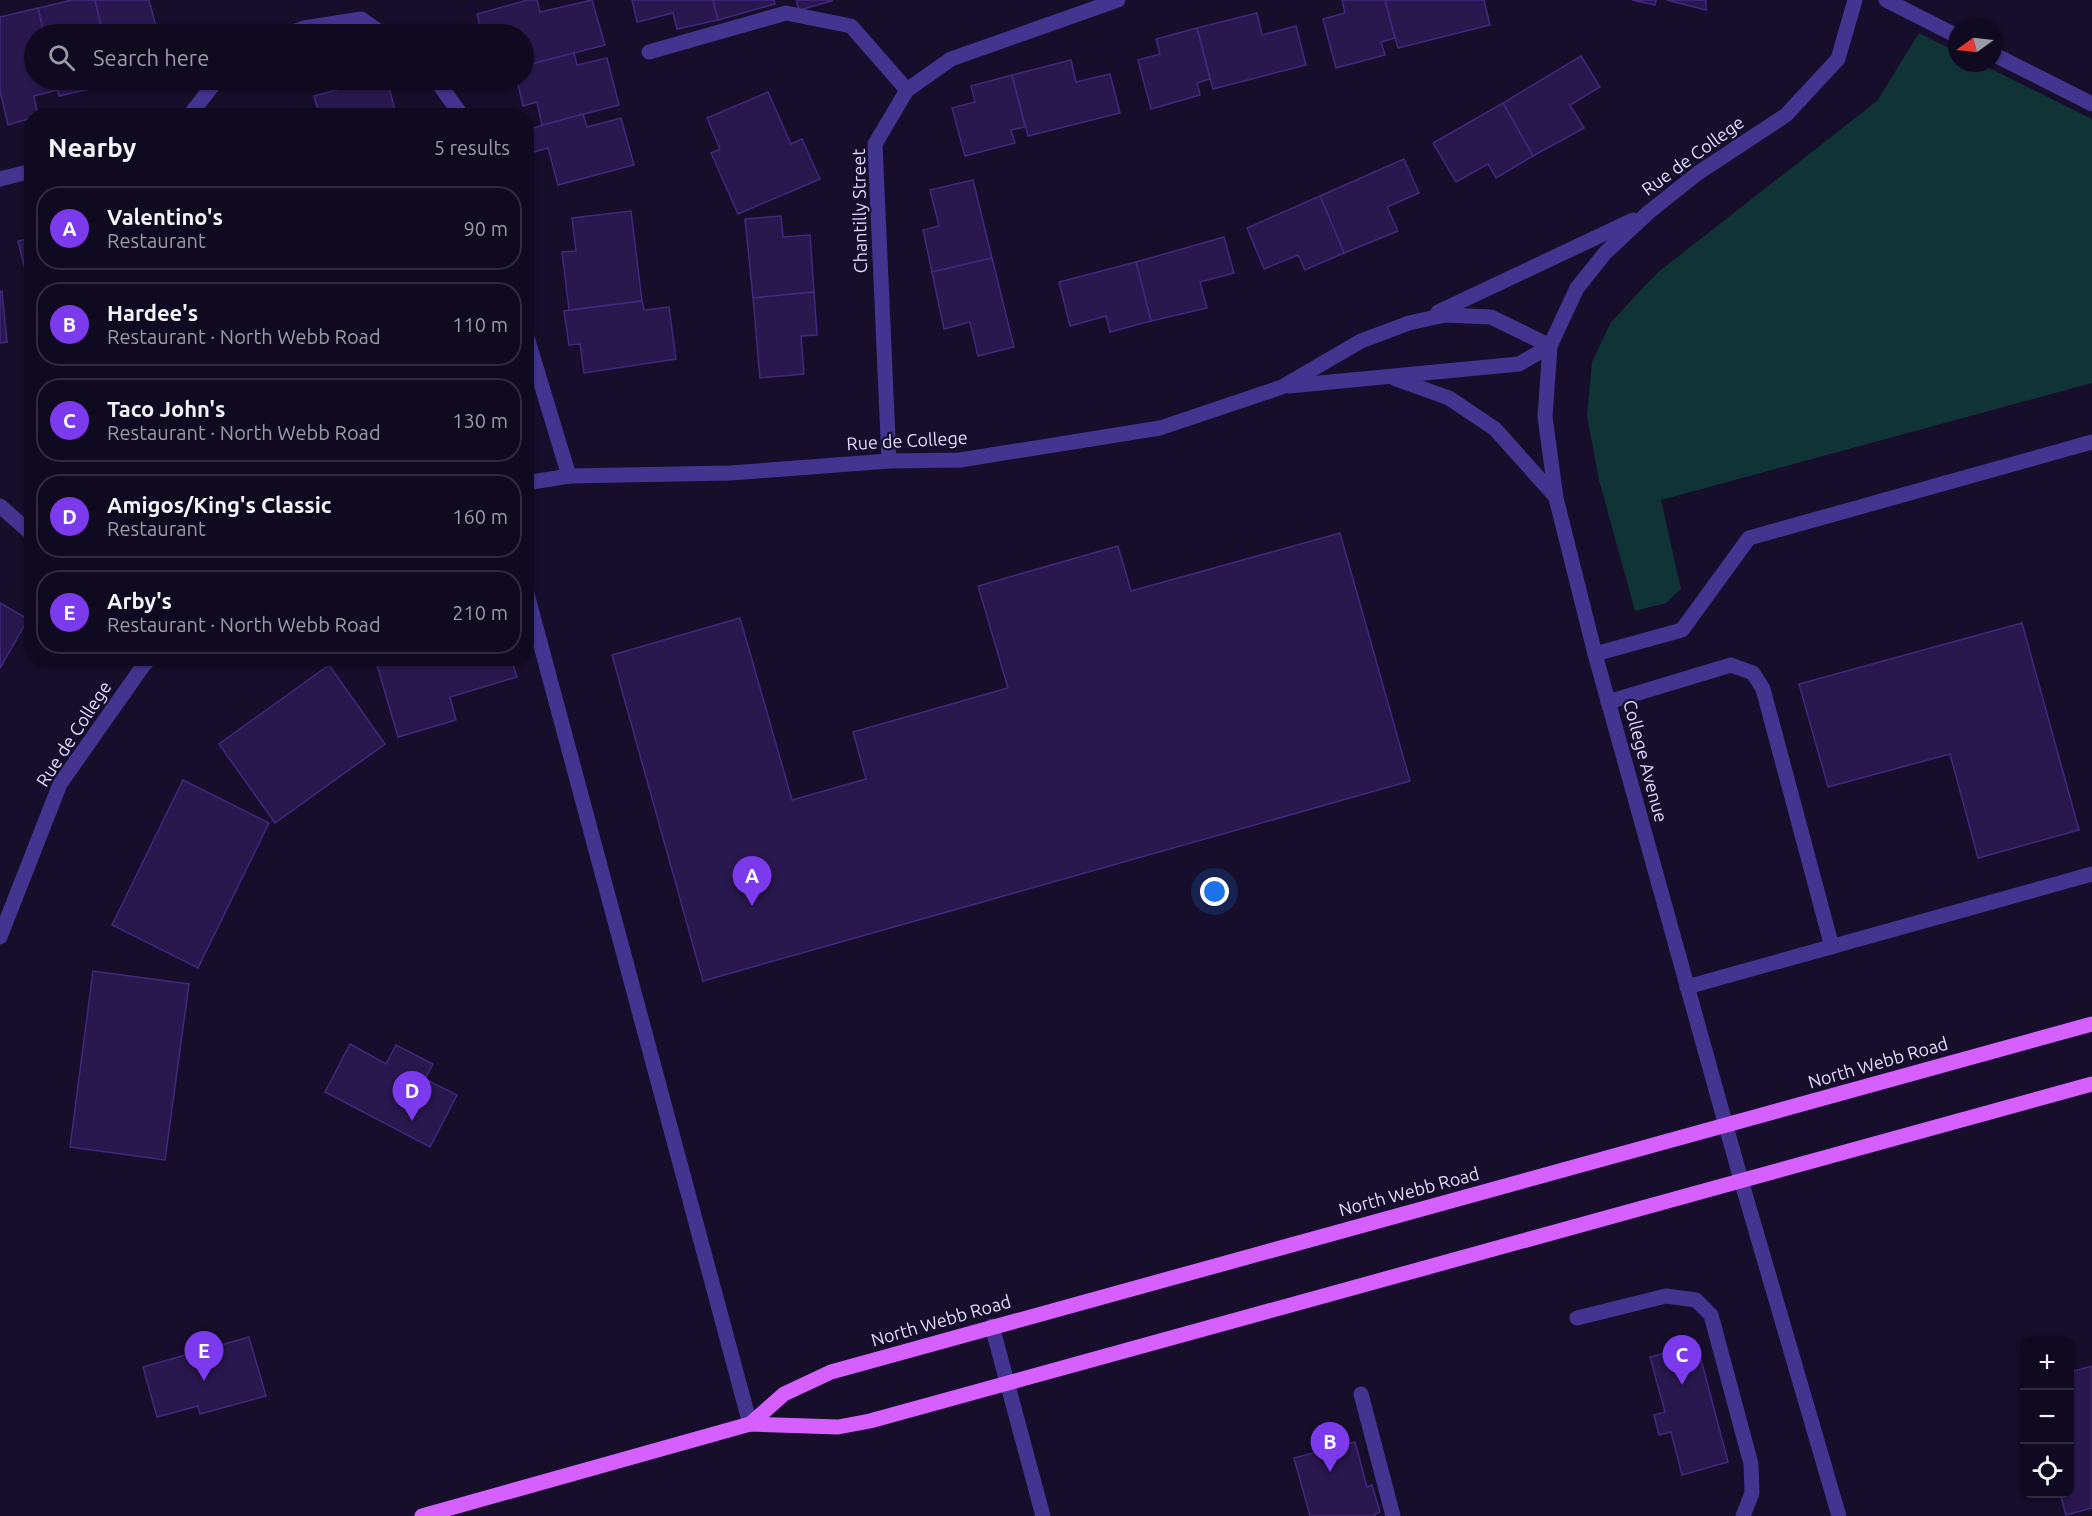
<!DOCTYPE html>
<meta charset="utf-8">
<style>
:root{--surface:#100a20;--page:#1e182d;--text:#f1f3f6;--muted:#9c9aa5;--line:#302b3e;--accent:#7c3aed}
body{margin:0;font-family:Ubuntu,sans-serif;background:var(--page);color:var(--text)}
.controls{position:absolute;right:18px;bottom:18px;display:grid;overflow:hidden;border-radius:12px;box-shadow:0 2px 4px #0004}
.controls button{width:54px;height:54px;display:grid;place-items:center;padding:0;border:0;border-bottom:2px solid var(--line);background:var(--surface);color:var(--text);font:30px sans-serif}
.compass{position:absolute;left:1948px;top:18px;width:54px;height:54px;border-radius:50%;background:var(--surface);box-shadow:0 2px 4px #0004;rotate:255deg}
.you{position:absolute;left:1215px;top:892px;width:21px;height:21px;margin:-15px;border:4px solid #fff;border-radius:50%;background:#1a73e8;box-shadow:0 0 0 9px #1a73e833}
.badge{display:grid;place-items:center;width:39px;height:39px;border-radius:50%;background:var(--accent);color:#fff;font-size:20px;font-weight:700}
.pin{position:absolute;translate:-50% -50px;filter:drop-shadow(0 2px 3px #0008)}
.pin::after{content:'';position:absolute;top:32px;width:21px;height:18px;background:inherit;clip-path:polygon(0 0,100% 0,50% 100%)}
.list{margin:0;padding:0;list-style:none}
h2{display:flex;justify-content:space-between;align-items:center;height:78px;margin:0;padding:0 24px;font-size:26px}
h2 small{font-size:20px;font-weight:400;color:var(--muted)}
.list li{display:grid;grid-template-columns:39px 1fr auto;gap:18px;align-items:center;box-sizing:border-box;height:84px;margin:0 12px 12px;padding:0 12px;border:2px solid var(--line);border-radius:24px}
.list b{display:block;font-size:22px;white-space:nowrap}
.list p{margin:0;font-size:20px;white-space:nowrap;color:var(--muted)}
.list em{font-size:20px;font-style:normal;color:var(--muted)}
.icon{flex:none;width:33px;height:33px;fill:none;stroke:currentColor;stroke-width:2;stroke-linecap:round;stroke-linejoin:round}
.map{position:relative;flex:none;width:2092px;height:1516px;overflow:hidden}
.search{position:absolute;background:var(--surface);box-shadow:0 2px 4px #0004;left:24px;top:24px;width:510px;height:66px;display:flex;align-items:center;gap:15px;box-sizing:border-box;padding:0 21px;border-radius:33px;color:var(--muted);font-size:22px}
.panel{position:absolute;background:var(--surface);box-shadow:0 2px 4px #0004;left:24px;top:108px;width:510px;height:558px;border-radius:24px}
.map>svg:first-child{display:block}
</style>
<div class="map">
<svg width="2092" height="1516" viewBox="0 0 2092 1516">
<rect width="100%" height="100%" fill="#160e2b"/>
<polygon fill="#103336" points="1919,33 1957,52 1957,63 1979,63 2092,119 2092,383 1661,500 1681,589 1666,603 1635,611 1599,480 1587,416 1592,362 1611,322 1657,273 1877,101"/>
<g fill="#29184e" stroke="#42277d" stroke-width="1.5">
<polygon points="72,0 95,0 103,34 44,34 38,8"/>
<polygon points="95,0 149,0 158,34 170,31 171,34 103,34"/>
<polygon points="528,0 537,0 540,12 592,0 605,45 524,66 524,34 482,34 477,14"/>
<polygon points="632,0 713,0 718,20 677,29 673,13 637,22"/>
<polygon points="713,0 774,0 775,4 718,20"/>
<polygon points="796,0 832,0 832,1 799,10"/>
<polygon points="1342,0 1385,0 1395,38 1381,42 1385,55 1336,68 1323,19 1345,13"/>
<polygon points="1385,0 1484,0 1490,25 1398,48"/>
<polygon points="1632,0 1656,0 1655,5"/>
<polygon points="1667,0 1706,0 1706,10"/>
<polygon points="38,8 44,34 34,34 34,80 55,80 58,90 34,96 38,116 8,125 0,91 0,17"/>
<polygon points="1257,13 1262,35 1296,26 1306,65 1213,89 1197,28"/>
<polygon points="1197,28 1210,79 1197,83 1200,95 1151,109 1138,60 1160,54 1156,39"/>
<polygon points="574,53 577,65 607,58 619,105 542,125 537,102 523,106 517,80 524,80 524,66"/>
<polygon points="1581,56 1600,87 1570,105 1584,128 1533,156 1503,103"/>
<polygon points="1071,60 1076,82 1110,74 1120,113 1028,136 1012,75"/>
<polygon points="1012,75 1025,127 1011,130 1015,143 965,156 952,108 975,102 971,86"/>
<polygon points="55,80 114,80 115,83 59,96"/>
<polygon points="375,80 387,80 396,114 315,116 319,114 314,96"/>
<polygon points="768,92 791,144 802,139 820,179 738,214 711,153 720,149 707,118"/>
<polygon points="1503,103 1533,156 1496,178 1488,164 1456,182 1433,143"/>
<polygon points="583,114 587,127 621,118 634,165 558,185 548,148 527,154 526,130"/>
<polygon points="1404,159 1419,193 1387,207 1398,231 1344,253 1320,196"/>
<polygon points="973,180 992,258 932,272 923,230 939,226 930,190"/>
<polygon points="1320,196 1344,253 1305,270 1298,255 1264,269 1247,228"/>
<polygon points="631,211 642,301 569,310 562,252 576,251 572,218"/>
<polygon points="781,216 783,237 810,235 814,292 753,298 745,219"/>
<polygon points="1224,237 1234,273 1200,282 1207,308 1151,321 1136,262"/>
<polygon points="32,238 32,298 18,241"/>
<polygon points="992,258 1014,347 978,356 970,322 944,329 932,272"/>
<polygon points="1136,262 1151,321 1110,332 1106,316 1070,326 1059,282"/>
<polygon points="2,291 7,342 0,343 0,292"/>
<polygon points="814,292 817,335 801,336 804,374 760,378 753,298"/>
<polygon points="642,301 644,310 669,307 676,359 584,373 580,344 569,345 564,311"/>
<polygon points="1340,533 1410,781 703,981 612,655 740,618 792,800 866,779 853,732 1008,688 978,586 1118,546 1131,591"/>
<polygon points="0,603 28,619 0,668"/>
<polygon points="2022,623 2079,830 1978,858 1950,754 1828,787 1799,684"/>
<polygon points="375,658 511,658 517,677 450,697 456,720 398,737"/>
<polygon points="329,665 385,744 275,823 219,744"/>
<polygon points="183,780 269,823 198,968 112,925"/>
<polygon points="93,971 189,984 165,1160 70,1147"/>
<polygon points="350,1044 386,1064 396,1045 433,1064 425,1079 457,1095 430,1147 325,1092"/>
<polygon points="249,1337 266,1396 200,1414 198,1406 157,1417 143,1367"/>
<polygon points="1697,1344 1728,1462 1682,1475 1671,1432 1659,1435 1654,1415 1665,1412 1650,1357"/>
<polygon points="2092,1366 2092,1508 2066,1515 2060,1494 2070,1494 2070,1372"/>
<polygon points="1355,1442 1367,1487 1372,1485 1380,1512 1375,1514 1375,1516 1310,1516 1294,1458"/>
</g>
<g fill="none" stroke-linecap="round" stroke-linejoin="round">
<g stroke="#42348f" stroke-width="15">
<polyline points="1886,0 1957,36"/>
<polyline points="287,34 304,28 361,19 383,34"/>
<polyline points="649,52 786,13 851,26 907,90"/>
<polyline points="1993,54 2092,104"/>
<polyline points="436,80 462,116"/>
<polyline points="189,116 217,80"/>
<polyline points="0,179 32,171"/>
<polyline points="1438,312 1633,220"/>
<polyline points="526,334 569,476"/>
<polyline points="1396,379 1449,398 1495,429 1555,496"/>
<polyline points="1289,386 1519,364 1550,346"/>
<polyline points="889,461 875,144 907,90 951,59 1118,0"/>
<polyline points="526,483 569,476 731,473 889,461 960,460 1160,428 1282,387 1361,341 1409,323 1445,315 1491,317 1550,346"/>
<polyline points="0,506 32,534"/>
<polyline points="526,590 750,1424"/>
<polyline points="1595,654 1682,630 1749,538 2092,442"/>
<polyline points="1608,702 1731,665 1753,673 1763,689 1832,947"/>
<polyline points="0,937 60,784 143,666 150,658"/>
<polyline points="1687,987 2092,874"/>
<polyline points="1577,1318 1666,1296 1696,1300 1711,1315 1751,1464 1752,1493 1743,1516"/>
<polyline points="992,1326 1043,1516"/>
<polyline points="1361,1394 1393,1516"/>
<polyline points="1839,1516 1741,1180 1595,654 1556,498 1545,417 1550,346 1577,288 1605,253 1649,212 1698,173 1786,115 1838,59 1855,0"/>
</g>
<g stroke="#d65fff" stroke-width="15">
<polyline points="750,1424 784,1394 831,1372 2092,1024"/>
<polyline points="422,1516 750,1424 838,1427 870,1421 2092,1084"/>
</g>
</g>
<g text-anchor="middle" stroke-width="4.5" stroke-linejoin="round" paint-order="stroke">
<g font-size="18" fill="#e1d8ff" stroke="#160e2b">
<text transform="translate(1693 156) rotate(-36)" y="6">Rue de College</text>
<text transform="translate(860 211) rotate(-91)" y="6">Chantilly Street</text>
<text transform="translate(907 441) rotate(-3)" y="6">Rue de College</text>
<text transform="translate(74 734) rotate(-57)" y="6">Rue de College</text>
<text transform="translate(1645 761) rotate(75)" y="6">College Avenue</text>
<text transform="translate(1878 1063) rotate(-16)" y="6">North Webb Road</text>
<text transform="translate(1409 1192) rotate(-15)" y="6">North Webb Road</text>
<text transform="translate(941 1321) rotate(-16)" y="6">North Webb Road</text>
</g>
</g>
</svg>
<div class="controls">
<button>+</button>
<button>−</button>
<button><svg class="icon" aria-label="locate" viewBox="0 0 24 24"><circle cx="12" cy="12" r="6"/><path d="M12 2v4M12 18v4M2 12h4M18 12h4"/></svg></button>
</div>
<svg class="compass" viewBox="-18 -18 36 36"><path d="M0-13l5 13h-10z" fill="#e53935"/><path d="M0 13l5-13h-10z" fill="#9c9aa5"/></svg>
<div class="you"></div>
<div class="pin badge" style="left:752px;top:906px">A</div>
<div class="pin badge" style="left:1330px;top:1472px">B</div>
<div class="pin badge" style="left:1682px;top:1385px">C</div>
<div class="pin badge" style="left:412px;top:1121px">D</div>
<div class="pin badge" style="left:204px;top:1381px">E</div>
<div class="search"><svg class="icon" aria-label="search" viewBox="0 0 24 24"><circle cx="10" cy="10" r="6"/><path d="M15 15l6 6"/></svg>Search here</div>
<section class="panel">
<h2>Nearby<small>5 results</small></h2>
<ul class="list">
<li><span class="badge">A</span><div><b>Valentino's</b><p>Restaurant</p></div><em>90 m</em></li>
<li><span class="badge">B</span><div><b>Hardee's</b><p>Restaurant · North Webb Road</p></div><em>110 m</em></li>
<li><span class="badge">C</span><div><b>Taco John's</b><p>Restaurant · North Webb Road</p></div><em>130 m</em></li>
<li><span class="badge">D</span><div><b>Amigos/King's Classic</b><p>Restaurant</p></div><em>160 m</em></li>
<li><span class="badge">E</span><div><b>Arby's</b><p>Restaurant · North Webb Road</p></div><em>210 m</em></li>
</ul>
</section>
</div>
